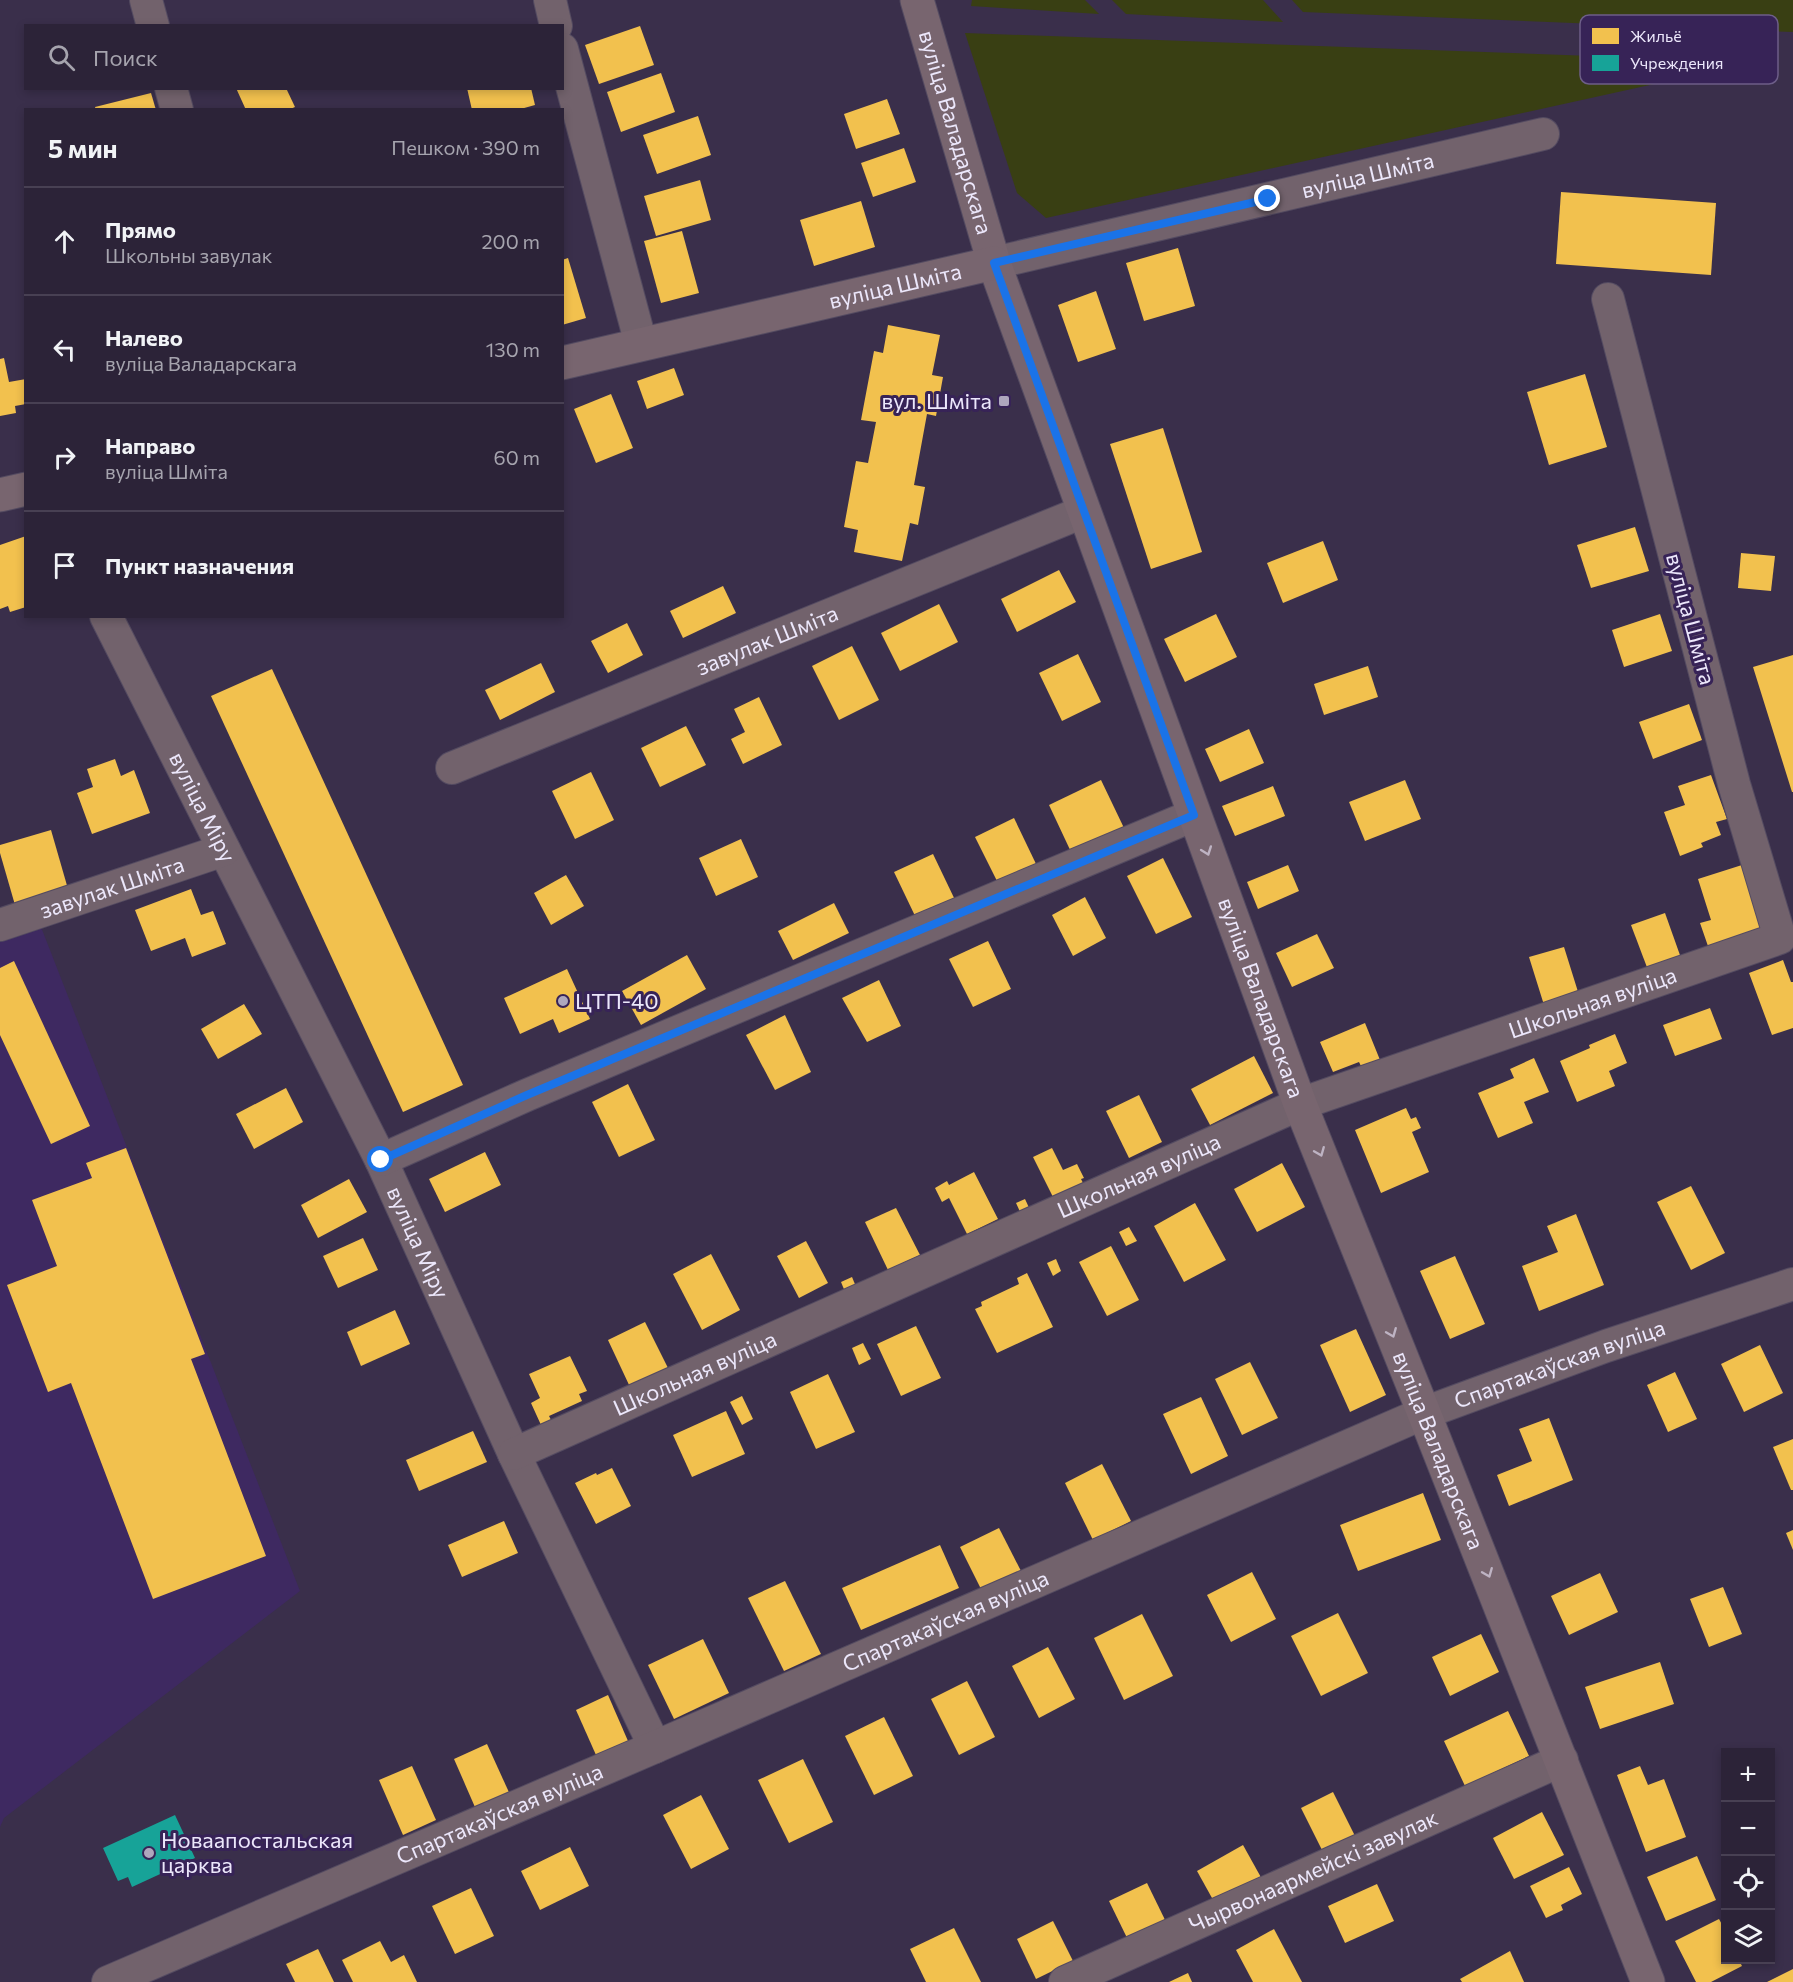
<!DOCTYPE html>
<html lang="ru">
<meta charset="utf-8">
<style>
:root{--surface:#2c2338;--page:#382f43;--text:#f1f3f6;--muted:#a6a4ae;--line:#484053}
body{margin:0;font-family:Commissioner,sans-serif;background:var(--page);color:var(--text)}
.controls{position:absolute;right:18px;bottom:18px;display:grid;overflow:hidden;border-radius:0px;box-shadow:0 3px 9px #0003}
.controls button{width:54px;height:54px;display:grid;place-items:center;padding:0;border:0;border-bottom:2px solid var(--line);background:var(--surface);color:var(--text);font:30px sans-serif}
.stop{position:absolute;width:18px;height:18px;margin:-14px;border:4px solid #1a73e8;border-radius:50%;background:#fff}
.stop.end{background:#1a73e8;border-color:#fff;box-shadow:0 2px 6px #0008}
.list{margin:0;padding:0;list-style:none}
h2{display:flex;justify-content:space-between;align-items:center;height:78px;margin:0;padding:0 24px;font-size:26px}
h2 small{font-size:20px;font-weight:400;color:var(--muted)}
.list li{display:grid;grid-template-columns:39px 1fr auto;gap:18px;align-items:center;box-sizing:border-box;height:108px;padding:0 24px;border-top:2px solid var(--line)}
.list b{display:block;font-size:22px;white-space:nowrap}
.list p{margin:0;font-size:20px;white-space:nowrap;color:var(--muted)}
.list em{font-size:20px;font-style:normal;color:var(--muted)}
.icon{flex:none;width:33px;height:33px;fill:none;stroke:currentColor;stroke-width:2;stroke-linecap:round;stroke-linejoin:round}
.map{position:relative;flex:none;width:1793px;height:1982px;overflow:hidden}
.search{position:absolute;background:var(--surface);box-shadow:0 3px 9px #0003;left:24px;top:24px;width:540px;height:66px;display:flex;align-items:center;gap:15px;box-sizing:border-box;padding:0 21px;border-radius:0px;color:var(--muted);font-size:22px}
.panel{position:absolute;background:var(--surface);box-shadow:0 3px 9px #0003;left:24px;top:108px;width:540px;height:510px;border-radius:0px}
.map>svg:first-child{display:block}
</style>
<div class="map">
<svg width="1793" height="1982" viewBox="0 0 1793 1982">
<rect width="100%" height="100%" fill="#3a2f4b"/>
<polygon fill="#3e2961" points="41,927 300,1591 4,1818 0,1827 0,940"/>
<g fill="#393f13">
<polygon points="972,0 1085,0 1099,14 971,6"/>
<polygon points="1112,0 1263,0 1283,22 1126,14"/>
<polygon points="1292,0 1793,0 1793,32 1303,12"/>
<polygon points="965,33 1754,62 1046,218 1017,193"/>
</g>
<g fill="#f2c14e">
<polygon points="640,26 654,65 599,84 585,45"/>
<polygon points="661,73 675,112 621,132 607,92"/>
<polygon points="236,88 286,88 295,107 288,110 246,110"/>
<polygon points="467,88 531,88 535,105 517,110 472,110"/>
<polygon points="151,93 156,110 96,110 95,107"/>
<polygon points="887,99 900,134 856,149 844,114"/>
<polygon points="698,116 711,155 657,174 643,135"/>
<polygon points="904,148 916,182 873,197 861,163"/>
<polygon points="700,180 711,220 656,236 644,196"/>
<polygon points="1561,192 1716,203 1711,275 1556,264"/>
<polygon points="861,201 875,247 814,266 800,220"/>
<polygon points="682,231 699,293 661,303 644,241"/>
<polygon points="1178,248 1195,306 1144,321 1126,263"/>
<polygon points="568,258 586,318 562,325 562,260"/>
<polygon points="1096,291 1116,349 1078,362 1058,305"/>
<polygon points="888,325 940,335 932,375 943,377 936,416 927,414 914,485 925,487 918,525 910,523 902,561 854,552 858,530 844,527 856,461 868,463 876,422 861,420 874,351 883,353"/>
<polygon points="4,358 9,382 26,379 26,404 15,406 16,413 0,416 0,359"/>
<polygon points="674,368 684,395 647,409 637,381"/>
<polygon points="1585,374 1607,447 1549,465 1527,392"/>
<polygon points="611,394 633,448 596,463 574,409"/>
<polygon points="1163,428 1202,552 1151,569 1110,444"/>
<polygon points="1635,527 1649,571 1591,588 1577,545"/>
<polygon points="26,536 26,607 10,612 8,606 0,609 0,545"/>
<polygon points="1323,541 1338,580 1283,603 1267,563"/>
<polygon points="1741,553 1775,556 1771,591 1738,588"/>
<polygon points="1059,570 1076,602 1017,632 1001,599"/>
<polygon points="723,586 736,613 683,638 670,611"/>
<polygon points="939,604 958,642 900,671 881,633"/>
<polygon points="1216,614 1237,657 1185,682 1164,639"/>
<polygon points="1660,614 1672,651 1624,667 1612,630"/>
<polygon points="627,623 643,655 608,673 591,641"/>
<polygon points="852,646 879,700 839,720 812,666"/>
<polygon points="1078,654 1101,702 1062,721 1039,673"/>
<polygon points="1793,655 1793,792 1792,792 1753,667"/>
<polygon points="541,663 555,692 500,720 485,690"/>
<polygon points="1368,666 1378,697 1324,715 1314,684"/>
<polygon points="272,669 463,1085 403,1112 211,696"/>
<polygon points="759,697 782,745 743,764 731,739 745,732 734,709"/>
<polygon points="1689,704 1702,740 1653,759 1639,722"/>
<polygon points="686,726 706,765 660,787 641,748"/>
<polygon points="1249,729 1264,763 1220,782 1205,749"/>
<polygon points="115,759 121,776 134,770 150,813 92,834 77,793 93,787 87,769"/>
<polygon points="591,772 614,820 575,839 552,791"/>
<polygon points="1711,775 1727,819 1716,822 1721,835 1701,843 1703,847 1680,856 1664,812 1685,805 1678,786"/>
<polygon points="1101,780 1124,828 1072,854 1049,805"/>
<polygon points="1405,780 1421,819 1365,841 1349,802"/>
<polygon points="1273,786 1285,816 1235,836 1222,806"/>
<polygon points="1014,818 1037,866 999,885 975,837"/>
<polygon points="51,830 68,889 15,905 0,853 0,845"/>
<polygon points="741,839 758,877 716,896 699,858"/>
<polygon points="933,854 956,902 917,920 894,872"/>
<polygon points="1163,858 1192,917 1156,934 1127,876"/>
<polygon points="1288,865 1299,891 1258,909 1247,882"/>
<polygon points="1742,865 1764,931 1709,949 1700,923 1711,920 1698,879"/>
<polygon points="566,875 584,906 551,925 534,893"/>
<polygon points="191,889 201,915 213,911 226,944 192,957 185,938 151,951 135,910"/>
<polygon points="1085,897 1106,938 1073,956 1052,915"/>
<polygon points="834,903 849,933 793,960 778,931"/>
<polygon points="1665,913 1681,958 1648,970 1631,925"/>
<polygon points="1317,934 1334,968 1292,987 1276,953"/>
<polygon points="988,941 1011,989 973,1007 949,959"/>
<polygon points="1564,947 1579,995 1544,1005 1529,957"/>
<polygon points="687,955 706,989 641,1025 622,991"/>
<polygon points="1783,960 1791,982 1793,982 1793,1028 1772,1035 1749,973"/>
<polygon points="14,961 90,1126 51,1144 0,1035 0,968"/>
<polygon points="567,969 590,1019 559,1033 553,1019 520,1034 504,998"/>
<polygon points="879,980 901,1026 867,1042 842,998"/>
<polygon points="244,1004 262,1034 218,1059 201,1029"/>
<polygon points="1710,1008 1722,1039 1675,1056 1663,1025"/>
<polygon points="785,1015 811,1072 775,1090 746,1035"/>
<polygon points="1365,1023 1380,1060 1362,1068 1359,1062 1333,1072 1320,1042"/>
<polygon points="1615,1034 1627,1063 1609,1071 1615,1086 1577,1102 1560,1061 1590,1048 1589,1045"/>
<polygon points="1254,1056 1273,1093 1210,1125 1191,1089"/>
<polygon points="1534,1058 1549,1092 1524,1102 1533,1123 1498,1138 1478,1093 1514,1078 1510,1069"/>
<polygon points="628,1084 655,1140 619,1157 592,1102"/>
<polygon points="286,1088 303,1122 254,1149 236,1114"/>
<polygon points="1139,1095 1162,1142 1129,1158 1106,1111"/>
<polygon points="1406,1108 1411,1119 1416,1117 1421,1128 1412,1132 1429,1172 1381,1193 1355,1130"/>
<polygon points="126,1148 205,1354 191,1359 266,1556 153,1599 71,1383 48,1392 7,1285 57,1266 32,1200 92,1178 86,1163"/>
<polygon points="1052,1148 1063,1170 1077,1164 1084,1178 1081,1179 1085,1187 1078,1191 1076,1186 1053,1197 1033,1157"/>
<polygon points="485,1152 501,1185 445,1212 429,1179"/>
<polygon points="1282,1163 1305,1207 1257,1232 1234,1189"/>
<polygon points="974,1172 998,1219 967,1234 949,1198 942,1202 935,1188 947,1181 949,1185"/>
<polygon points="349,1179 367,1212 318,1238 301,1205"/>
<polygon points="1691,1186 1725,1253 1691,1270 1657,1202"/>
<polygon points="1025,1199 1031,1212 1022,1216 1016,1203"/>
<polygon points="1195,1203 1226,1260 1184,1282 1154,1226"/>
<polygon points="896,1208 920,1255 888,1270 865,1222"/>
<polygon points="1576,1214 1604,1285 1539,1311 1522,1266 1558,1252 1547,1226"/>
<polygon points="1129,1227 1137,1241 1126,1246 1119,1232"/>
<polygon points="363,1238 378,1270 338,1288 323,1256"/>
<polygon points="806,1241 828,1283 799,1298 777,1256"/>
<polygon points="1111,1246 1139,1300 1107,1316 1079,1262"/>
<polygon points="711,1254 740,1310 702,1330 673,1274"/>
<polygon points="1455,1256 1485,1324 1450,1339 1420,1271"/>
<polygon points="1056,1259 1061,1271 1053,1276 1047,1263"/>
<polygon points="1027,1273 1053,1327 997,1353 975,1309 982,1306 981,1302 1019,1284 1017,1278"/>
<polygon points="852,1277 859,1294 848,1299 841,1282"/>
<polygon points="395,1310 410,1344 361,1366 347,1332"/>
<polygon points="645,1322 668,1368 630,1387 608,1340"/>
<polygon points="916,1326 941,1378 901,1396 877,1344"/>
<polygon points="1356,1329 1386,1395 1350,1412 1320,1345"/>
<polygon points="863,1343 871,1359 859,1365 852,1348"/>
<polygon points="1760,1345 1783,1393 1744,1412 1721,1364"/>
<polygon points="570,1356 587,1391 579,1394 582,1401 549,1416 551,1420 541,1425 531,1403 540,1398 529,1374"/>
<polygon points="1250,1362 1278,1418 1242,1435 1215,1379"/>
<polygon points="1675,1372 1697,1419 1668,1432 1647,1385"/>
<polygon points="828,1374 855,1432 816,1449 790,1392"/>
<polygon points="742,1396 753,1419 742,1425 730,1402"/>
<polygon points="1201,1397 1228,1456 1191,1474 1163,1414"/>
<polygon points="726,1411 745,1454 692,1477 673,1435"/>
<polygon points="1549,1418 1573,1480 1509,1506 1497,1475 1532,1461 1519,1429"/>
<polygon points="473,1431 487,1462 419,1491 406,1460"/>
<polygon points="1793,1439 1793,1490 1791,1490 1773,1447"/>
<polygon points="1102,1464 1131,1521 1093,1540 1065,1483"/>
<polygon points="612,1468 631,1506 596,1524 575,1483 596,1473 597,1475"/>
<polygon points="1423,1493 1441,1540 1358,1571 1340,1525"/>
<polygon points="504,1521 518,1553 462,1577 448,1545"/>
<polygon points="999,1528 1021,1571 982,1591 960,1547"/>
<polygon points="1793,1530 1793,1550 1786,1533"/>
<polygon points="940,1545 959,1588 861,1630 842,1588"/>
<polygon points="1252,1572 1276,1619 1231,1642 1207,1595"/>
<polygon points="1600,1573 1618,1612 1569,1635 1551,1596"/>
<polygon points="785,1581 821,1654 784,1671 748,1598"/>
<polygon points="1723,1587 1742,1634 1709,1647 1690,1599"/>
<polygon points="1338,1613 1368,1673 1321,1696 1291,1636"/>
<polygon points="1142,1614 1173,1676 1124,1700 1094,1638"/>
<polygon points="1481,1634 1499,1672 1450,1696 1432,1657"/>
<polygon points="703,1639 729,1693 674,1719 648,1665"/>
<polygon points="1048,1647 1075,1699 1039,1718 1012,1666"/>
<polygon points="1660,1662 1674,1704 1600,1729 1585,1687"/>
<polygon points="967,1681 995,1737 959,1755 931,1699"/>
<polygon points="608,1695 628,1741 596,1755 576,1710"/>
<polygon points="1508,1711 1529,1756 1465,1786 1444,1741"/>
<polygon points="884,1717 913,1776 874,1795 845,1736"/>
<polygon points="487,1744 512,1799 478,1814 454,1759"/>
<polygon points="803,1759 833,1822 789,1843 758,1780"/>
<polygon points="412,1766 436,1820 403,1835 379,1780"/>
<polygon points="1640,1766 1648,1785 1664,1779 1686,1837 1646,1852 1617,1775"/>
<polygon points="1333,1792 1358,1842 1326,1858 1301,1808"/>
<polygon points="701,1795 729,1849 691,1869 663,1815"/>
<polygon points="1542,1812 1564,1855 1514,1879 1493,1838"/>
<polygon points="1243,1845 1263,1881 1217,1907 1197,1871"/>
<polygon points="570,1847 589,1886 540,1910 521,1871"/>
<polygon points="1697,1856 1716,1900 1666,1921 1647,1877"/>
<polygon points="1569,1867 1582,1894 1561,1905 1563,1910 1546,1918 1530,1886"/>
<polygon points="1147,1883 1168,1926 1130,1944 1109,1901"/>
<polygon points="1377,1884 1394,1921 1345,1943 1328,1906"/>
<polygon points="471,1888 494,1936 455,1954 432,1906"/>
<polygon points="1719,1919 1726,1932 1726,1960 1739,1960 1742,1966 1711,1982 1696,1982 1675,1941"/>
<polygon points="1053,1921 1073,1961 1036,1979 1017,1939"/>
<polygon points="954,1928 981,1982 926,1982 910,1949"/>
<polygon points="1274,1929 1302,1982 1253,1982 1236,1950"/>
<polygon points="380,1941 391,1962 404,1955 417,1982 353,1982 342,1960"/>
<polygon points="318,1949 334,1982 295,1982 286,1964"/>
<polygon points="1510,1951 1524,1982 1462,1982 1460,1979"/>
<polygon points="1793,1969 1793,1982 1767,1982"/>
<polygon points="1188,1973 1192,1982 1169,1982"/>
</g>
<polygon fill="#17a398" points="175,1815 195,1858 132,1887 128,1877 118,1881 103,1848"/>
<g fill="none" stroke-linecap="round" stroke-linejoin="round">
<defs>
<g id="street">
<polyline points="146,0 153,26"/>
<polyline points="550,0 556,26"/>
<polyline points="562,49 641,344"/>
<polyline points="171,88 177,110"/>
<path id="s1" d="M 994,263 L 1543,134"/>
<path id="s2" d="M 106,616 L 381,1160 L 514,1454 L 655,1747"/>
<path id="s3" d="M 452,768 L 1083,512"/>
<path id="s4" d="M 0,925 L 224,850"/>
<polyline points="381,1160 527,1095 1194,815"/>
<path id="s5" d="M 514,1454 L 1300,1104 L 1780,938 L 1734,784 L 1608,299"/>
<path id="s6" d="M 108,1982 L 655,1747 L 1424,1413 L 1606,1346 L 1793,1284"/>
<path id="s7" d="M 1065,1982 L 1562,1760"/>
</g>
<g id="secondary">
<path id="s8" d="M 917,0 L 994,263 L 1300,1104 L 1424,1413 L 1648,1982"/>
<path id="s9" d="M 562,363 L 994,263"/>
<polyline points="0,495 26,489"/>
</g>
</defs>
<use href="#street" stroke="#544b61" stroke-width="34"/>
<use href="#secondary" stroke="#544b61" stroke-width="35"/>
<use href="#street" stroke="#72626c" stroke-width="32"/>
<use href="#secondary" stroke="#78656f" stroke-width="33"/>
</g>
<defs><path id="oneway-chevron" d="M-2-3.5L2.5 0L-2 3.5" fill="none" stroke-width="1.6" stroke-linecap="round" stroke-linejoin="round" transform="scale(1.5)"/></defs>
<g stroke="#beb3c3">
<use href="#oneway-chevron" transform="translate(1207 851) rotate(70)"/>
<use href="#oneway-chevron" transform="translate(1320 1152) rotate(68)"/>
<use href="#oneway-chevron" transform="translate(1392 1333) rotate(68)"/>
<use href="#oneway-chevron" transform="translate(1488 1573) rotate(68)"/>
</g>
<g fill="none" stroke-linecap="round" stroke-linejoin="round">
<polyline stroke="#1a73e8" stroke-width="8" points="381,1160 527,1095 1194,815 994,263 1268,199"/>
</g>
<g fill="#aea7bd" stroke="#372357" stroke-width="2">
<rect x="998" y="395" width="12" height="12" rx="3"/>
<circle cx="563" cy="1001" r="6"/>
<circle cx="149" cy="1853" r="6"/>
</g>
<g text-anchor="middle" stroke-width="6" stroke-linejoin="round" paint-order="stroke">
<g font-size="22" fill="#ece7fb" stroke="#372357">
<text dy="8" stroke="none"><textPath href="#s8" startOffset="138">вуліца Валадарскага</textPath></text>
<text dy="8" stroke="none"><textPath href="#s1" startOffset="384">вуліца Шміта</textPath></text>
<text dy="8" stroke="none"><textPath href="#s9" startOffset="342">вуліца Шміта</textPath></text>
<text transform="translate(1691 619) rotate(75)" y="8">вуліца Шміта</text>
<text dy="8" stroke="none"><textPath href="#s3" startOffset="340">завулак Шміта</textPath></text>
<text dy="8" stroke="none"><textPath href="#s2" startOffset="214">вуліца Міру</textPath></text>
<text dy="8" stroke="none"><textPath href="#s4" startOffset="118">завулак Шміта</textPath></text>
<text dy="8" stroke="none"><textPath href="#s8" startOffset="1056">вуліца Валадарскага</textPath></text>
<text dy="8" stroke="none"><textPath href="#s5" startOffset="1170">Школьная вуліца</textPath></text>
<text dy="8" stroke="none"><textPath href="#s5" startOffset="684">Школьная вуліца</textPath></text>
<text dy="8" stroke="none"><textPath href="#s2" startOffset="700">вуліца Міру</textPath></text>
<text dy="8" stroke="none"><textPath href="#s6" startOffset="1578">Спартакаўская вуліца</textPath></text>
<text dy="8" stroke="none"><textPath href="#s5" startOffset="198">Школьная вуліца</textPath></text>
<text dy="8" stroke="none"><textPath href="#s8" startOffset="1542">вуліца Валадарскага</textPath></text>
<text dy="8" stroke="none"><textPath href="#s6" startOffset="912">Спартакаўская вуліца</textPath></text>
<text dy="8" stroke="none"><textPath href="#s6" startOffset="426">Спартакаўская вуліца</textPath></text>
<text dy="8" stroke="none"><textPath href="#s7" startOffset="272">Чырвонаармейскі завулак</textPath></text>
</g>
<g font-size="22" fill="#ece7fb" stroke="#372357" text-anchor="start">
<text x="992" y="409" text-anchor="end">вул. Шміта</text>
<text x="575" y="1009">ЦТП-40</text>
<text x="161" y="1848">Новаапостальская<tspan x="161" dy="25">царква</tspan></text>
</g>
</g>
<rect x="1580" y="15" width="198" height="69" rx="9" fill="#372357" stroke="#6d5e88" stroke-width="1.5"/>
<rect x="1592" y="28" width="27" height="16" fill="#f2c14e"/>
<rect x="1592" y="55" width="27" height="16" fill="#17a398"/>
<g font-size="16" fill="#ece7fb">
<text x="1630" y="42">Жильё</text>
<text x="1630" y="69">Учреждения</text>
</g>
</svg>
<div class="controls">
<button>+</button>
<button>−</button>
<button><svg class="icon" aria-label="locate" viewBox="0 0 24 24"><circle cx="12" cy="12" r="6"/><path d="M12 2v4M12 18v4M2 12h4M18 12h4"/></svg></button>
<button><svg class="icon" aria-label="layers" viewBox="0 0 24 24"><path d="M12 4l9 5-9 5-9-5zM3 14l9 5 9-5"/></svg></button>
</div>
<div class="stop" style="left:381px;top:1160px"></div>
<div class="stop end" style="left:1268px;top:199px"></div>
<div class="search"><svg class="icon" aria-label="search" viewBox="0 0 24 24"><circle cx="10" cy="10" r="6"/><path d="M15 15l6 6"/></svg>Поиск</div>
<section class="panel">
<h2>5 мин<small>Пешком · 390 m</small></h2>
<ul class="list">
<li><svg class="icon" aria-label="ahead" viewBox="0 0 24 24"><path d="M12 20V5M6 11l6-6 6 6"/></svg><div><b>Прямо</b><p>Школьны завулак</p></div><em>200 m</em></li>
<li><svg class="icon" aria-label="left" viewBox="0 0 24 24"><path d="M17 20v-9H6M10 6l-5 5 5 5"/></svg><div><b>Налево</b><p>вуліца Валадарскага</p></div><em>130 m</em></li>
<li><svg class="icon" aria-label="right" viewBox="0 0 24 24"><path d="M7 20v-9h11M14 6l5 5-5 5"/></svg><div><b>Направо</b><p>вуліца Шміта</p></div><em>60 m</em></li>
<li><svg class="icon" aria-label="arrive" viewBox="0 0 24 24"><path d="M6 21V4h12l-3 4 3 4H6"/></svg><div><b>Пункт назначения</b></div></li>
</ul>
</section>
</div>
